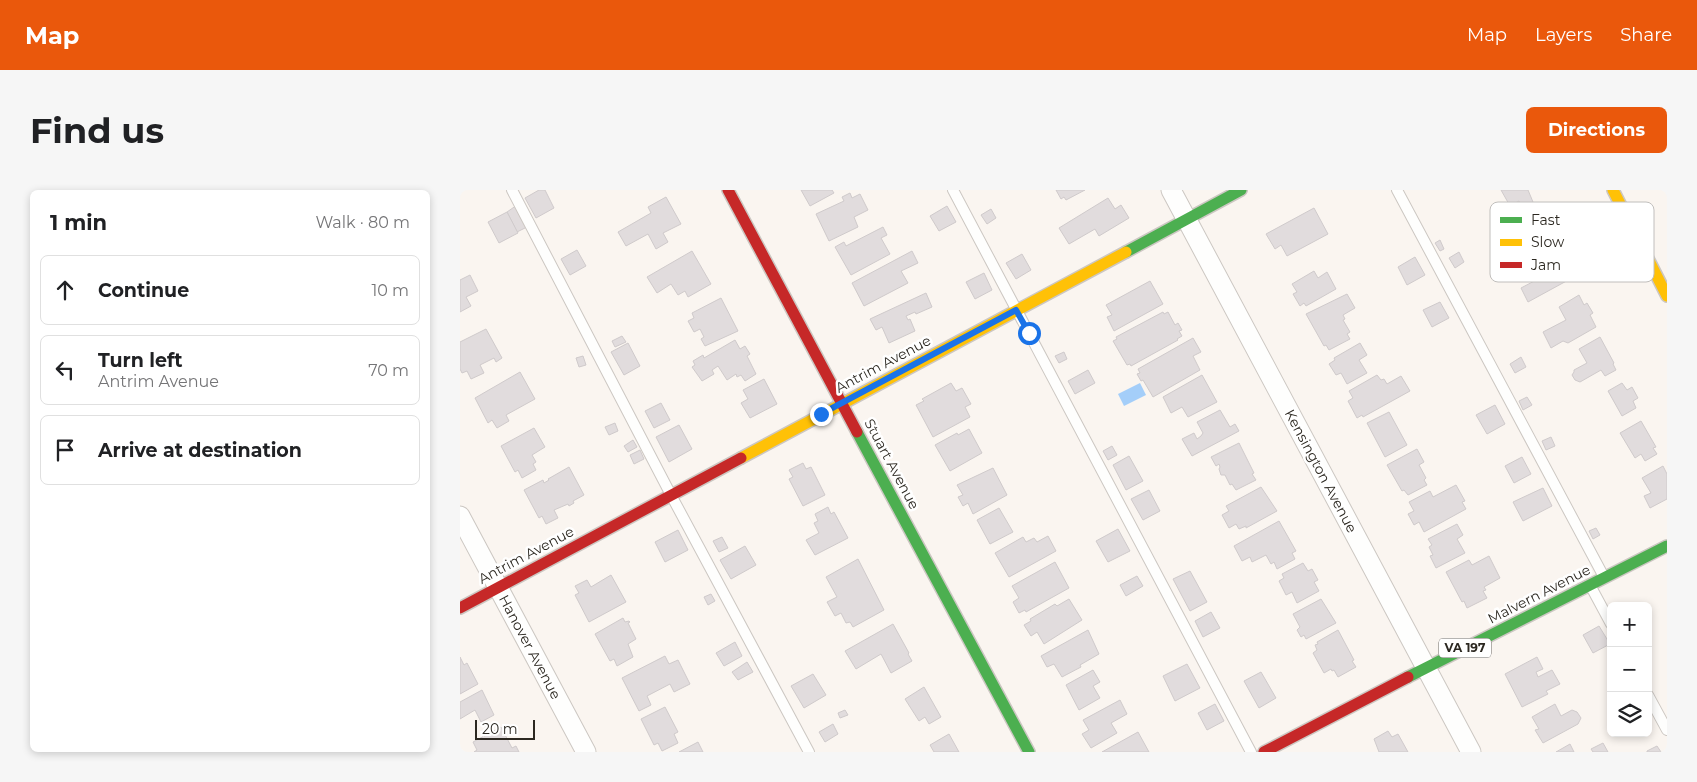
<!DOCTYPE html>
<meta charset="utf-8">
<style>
:root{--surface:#fff;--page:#f6f6f6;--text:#202124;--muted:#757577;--line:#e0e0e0;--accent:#ea580c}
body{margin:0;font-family:Montserrat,sans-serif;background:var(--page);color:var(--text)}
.controls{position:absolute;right:15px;bottom:15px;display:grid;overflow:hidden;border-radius:8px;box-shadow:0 2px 8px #0003}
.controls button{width:45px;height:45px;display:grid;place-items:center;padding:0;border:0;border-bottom:1px solid var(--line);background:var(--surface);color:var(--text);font:25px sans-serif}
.scale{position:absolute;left:15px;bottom:12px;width:60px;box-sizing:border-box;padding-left:5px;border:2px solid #2c2821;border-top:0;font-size:14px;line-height:18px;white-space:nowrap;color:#2c2821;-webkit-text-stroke:4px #fff;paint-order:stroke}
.stop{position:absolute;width:15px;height:15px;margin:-11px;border:4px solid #1a73e8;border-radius:50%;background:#fff}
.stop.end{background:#1a73e8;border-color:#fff;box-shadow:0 1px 5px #0008}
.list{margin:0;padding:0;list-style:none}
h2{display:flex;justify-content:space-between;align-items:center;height:65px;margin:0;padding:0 20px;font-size:21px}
h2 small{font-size:16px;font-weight:400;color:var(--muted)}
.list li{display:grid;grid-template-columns:32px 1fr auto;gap:15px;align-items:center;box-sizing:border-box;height:70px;margin:0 10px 10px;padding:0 10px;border:1px solid var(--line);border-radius:8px}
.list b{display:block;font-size:19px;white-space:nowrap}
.list p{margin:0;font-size:16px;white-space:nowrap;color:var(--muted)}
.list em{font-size:16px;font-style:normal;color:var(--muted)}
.icon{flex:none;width:28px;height:28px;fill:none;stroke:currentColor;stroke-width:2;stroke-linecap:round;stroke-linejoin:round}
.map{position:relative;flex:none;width:1207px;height:562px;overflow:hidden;border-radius:8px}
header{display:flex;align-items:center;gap:30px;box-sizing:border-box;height:70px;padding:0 25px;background:var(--accent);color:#fff}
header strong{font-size:24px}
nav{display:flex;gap:28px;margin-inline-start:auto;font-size:18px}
.intro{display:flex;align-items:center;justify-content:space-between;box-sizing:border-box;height:120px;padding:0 30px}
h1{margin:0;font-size:35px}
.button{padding:12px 22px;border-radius:8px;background:var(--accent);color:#fff;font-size:18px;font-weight:700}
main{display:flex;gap:30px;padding:0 30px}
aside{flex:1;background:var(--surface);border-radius:8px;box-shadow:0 2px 8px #0003}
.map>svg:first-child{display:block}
</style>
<header>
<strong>Map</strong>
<nav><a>Map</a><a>Layers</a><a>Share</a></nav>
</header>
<div class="intro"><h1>Find us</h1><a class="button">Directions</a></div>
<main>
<aside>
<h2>1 min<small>Walk · 80 m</small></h2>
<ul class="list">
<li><svg class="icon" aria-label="ahead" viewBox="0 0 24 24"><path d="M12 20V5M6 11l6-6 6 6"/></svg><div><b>Continue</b></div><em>10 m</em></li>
<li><svg class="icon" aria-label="left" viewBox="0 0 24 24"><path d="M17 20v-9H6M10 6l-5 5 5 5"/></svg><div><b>Turn left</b><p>Antrim Avenue</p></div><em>70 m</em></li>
<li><svg class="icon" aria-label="arrive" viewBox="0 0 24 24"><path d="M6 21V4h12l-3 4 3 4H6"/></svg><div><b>Arrive at destination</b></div></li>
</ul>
</aside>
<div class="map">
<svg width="1207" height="562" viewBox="0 0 1207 562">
<rect width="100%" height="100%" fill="#faf5f0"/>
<polygon fill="#a4cef9" points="680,193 686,205 664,216 658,204"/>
<g fill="#e1dcdd" stroke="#cfcacb">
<polygon points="79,0 85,0 94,18 76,28 65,8"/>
<polygon points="341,0 372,0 374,3 350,16"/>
<polygon points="596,0 625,0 606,10 604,7 601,9"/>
<polygon points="1041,0 1068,0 1073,12 1062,17 1059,11 1050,16"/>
<polygon points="390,3 392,8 400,4 408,20 394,27 398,37 369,51 356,24 384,11 382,7"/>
<polygon points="206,7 221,34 203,43 208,52 196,59 188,44 166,56 158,42 191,23 188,17"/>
<polygon points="648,8 655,19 661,15 669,28 639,46 635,39 609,54 599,38"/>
<polygon points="57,15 69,36 57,42 47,22"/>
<polygon points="487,16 496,32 479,41 470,26"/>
<polygon points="854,18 868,44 827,66 821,55 815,59 806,44"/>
<polygon points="531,19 536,28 527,34 521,25"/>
<polygon points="47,22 58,43 39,53 28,32"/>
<polygon points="423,37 427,45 421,48 430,64 391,85 375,57 384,52 386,56"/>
<polygon points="980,50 984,59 980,61 975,53"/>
<polygon points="117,60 126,76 110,85 101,69"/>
<polygon points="232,61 251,94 228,107 225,101 218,105 211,94 197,103 187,87"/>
<polygon points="452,61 458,73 441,81 448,93 404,116 392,93"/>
<polygon points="999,62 1004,72 995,78 989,68"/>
<polygon points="1099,63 1103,71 1107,69 1111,77 1107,79 1112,88 1068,112 1061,98 1082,87 1083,89 1085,88 1078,74"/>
<polygon points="562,64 571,80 556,89 546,73"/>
<polygon points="955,67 965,85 947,95 938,77"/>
<polygon points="854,81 858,88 867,82 876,99 846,116 844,113 840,116 833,104 837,102 832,94"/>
<polygon points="524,83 532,100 515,109 506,92"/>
<polygon points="10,85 18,101 6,107 11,116 0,122 0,90"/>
<polygon points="690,91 703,114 654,141 647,127 652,125 646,115"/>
<polygon points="466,103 472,117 456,124 455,122 446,126 448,130 450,129 455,141 429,153 422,137 416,140 410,129"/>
<polygon points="887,104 895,118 883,125 885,129 883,130 890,142 887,144 890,149 869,160 866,155 864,156 846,124"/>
<polygon points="1119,105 1124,115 1127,113 1133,123 1130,125 1136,137 1108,153 1103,151 1091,158 1083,142 1106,130 1099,117"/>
<polygon points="261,108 278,141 245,156 241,149 244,147 240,139 234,142 228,131 234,128 232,123"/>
<polygon points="980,112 989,128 972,137 963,120"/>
<polygon points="703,122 704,124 708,122 715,135 718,133 722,140 719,141 722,146 717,149 718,150 671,176 670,174 667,175 653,151 657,149 656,147"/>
<polygon points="26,139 42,168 36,172 34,168 20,175 24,183 11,189 7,181 2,183 0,179 0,152"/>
<polygon points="162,146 166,152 155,157 152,151"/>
<polygon points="1140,147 1154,173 1153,174 1156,180 1145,186 1141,180 1120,192 1115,190 1112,185 1114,182 1114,180 1127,173 1119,159"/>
<polygon points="733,148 741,162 733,166 740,180 693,207 683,190 681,191 677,184 680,183 678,179"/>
<polygon points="275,150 280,159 285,156 290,164 287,166 296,184 285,191 281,185 277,187 276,184 267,190 258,176 252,180 254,184 242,191 232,177 235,175 233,171 243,165 244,168"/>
<polygon points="168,153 180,176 164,185 151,162"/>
<polygon points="900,153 907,165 899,170 907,183 887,194 881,183 876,185 869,174 875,170 874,168"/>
<polygon points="604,162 607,169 599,173 595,166"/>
<polygon points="123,166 126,175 119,177 116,168"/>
<polygon points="1061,167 1066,177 1055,183 1050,174"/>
<polygon points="628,180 635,193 615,204 608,191"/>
<polygon points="60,182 75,209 46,225 49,231 37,238 32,230 28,233 15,208"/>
<polygon points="742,185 757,212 728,227 722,217 711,223 703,207"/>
<polygon points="917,185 921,190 924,189 927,194 941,186 950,201 903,227 902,225 897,228 888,211 893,208 889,201"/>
<polygon points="304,189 317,214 290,228 281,213 288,209 283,200"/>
<polygon points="491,193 496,201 502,198 511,214 505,217 510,227 473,247 456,215 464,211 462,209"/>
<polygon points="1162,193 1167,200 1172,197 1178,208 1173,211 1176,218 1162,226 1148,201"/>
<polygon points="1067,207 1072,215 1063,220 1059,211"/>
<polygon points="201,213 210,230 194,238 185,221"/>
<polygon points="1035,215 1045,234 1027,244 1016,225"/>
<polygon points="760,220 770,237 775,234 779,241 732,266 722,249 734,243 737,249 741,246 743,243 737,232"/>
<polygon points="929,222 947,255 925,267 907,233"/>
<polygon points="1181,231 1196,257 1193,258 1197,264 1185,271 1181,264 1175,268 1160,243"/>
<polygon points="155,233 158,241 149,245 145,237"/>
<polygon points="219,235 232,259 209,272 196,247"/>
<polygon points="74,238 85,257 72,265 76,272 73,274 76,280 62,288 58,280 55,282 41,256"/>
<polygon points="509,239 522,263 490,281 475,255 497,243 498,245"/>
<polygon points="1091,247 1095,256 1086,260 1082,251"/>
<polygon points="173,250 177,257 168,262 164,256"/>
<polygon points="779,253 794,283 792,284 796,290 776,300 772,294 770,295 765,285 761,285 759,279 760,277 759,274 756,276 751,267"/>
<polygon points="652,256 657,265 648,270 643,261"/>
<polygon points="957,259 964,272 959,275 966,288 964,290 967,295 948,305 944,300 942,301 927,275"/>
<polygon points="180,260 184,269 174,274 170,265"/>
<polygon points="669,266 683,291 666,300 653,275"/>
<polygon points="1062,267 1071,284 1054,293 1045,276"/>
<polygon points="343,273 346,279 351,277 365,305 343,316 329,289 333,287 329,280"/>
<polygon points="1203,276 1207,284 1207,309 1190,318 1184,306 1191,303 1182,288"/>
<polygon points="109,277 124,305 113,311 114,313 109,316 108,314 94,320 98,328 86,334 82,326 79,328 64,300 83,290 84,293 89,290 88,289"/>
<polygon points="533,278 547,305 513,324 508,313 503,316 498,307 503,305 497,295"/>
<polygon points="996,295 1005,311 1002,312 1006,319 964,342 959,332 954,335 948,324 954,321 949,312 970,301 973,307"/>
<polygon points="801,297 817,321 786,338 786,336 779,339 776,334 769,338 762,325 769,321 766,316"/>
<polygon points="1083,298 1092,316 1063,331 1053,312"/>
<polygon points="689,300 700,321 683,330 671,309"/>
<polygon points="368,317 371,324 374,322 388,348 355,365 346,350 359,343 354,333 358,331 355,324"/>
<polygon points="539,318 553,342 530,354 517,330"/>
<polygon points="819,331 836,361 832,363 835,369 817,379 814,372 811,374 806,365 792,372 790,367 782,371 774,356"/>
<polygon points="997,334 1003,345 997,349 1005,363 976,378 970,366 973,365 969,357 972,355 968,349"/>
<polygon points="1136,338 1140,345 1133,349 1129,341"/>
<polygon points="658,339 670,361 648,372 636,351"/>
<polygon points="218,340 228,360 205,372 195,352"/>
<polygon points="588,346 596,361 549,387 535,363 563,347 566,352 574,348 577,352"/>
<polygon points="262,347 268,358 259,362 253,351"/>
<polygon points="285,356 296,375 271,389 260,370"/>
<polygon points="1029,366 1040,388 1024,397 1026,400 1023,401 1027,408 1007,418 1004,411 1002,412 986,382 1009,370 1012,375"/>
<polygon points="398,369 424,420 393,437 390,432 386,433 381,423 375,426 367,412 377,407 366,387"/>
<polygon points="595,372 609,398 566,422 565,420 559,423 553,412 559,408 552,396"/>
<polygon points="843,373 848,381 852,379 858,390 854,392 859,401 837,413 832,402 826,405 819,391 824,388 822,384"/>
<polygon points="730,381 747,412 730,421 713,389"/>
<polygon points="151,385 166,412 129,432 115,405 119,403 115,396 127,390 131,397"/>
<polygon points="677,386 683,396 666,406 660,395"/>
<polygon points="251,404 255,411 248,415 244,407"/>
<polygon points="609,409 622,430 584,454 577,442 571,446 564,435 571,431 570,429 595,414 597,416"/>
<polygon points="861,409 876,433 846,449 844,445 841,447 837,440 840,437 833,424"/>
<polygon points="751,422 760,438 743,447 735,431"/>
<polygon points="163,428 165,432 169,431 170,432 168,433 176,449 168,454 173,467 157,476 154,469 150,471 135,444"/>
<polygon points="433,434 449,463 448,464 452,471 431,483 421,464 396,479 385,461"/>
<polygon points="1139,436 1150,454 1133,463 1123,445"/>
<polygon points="628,440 639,464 620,475 621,477 602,487 594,474 587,477 581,466"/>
<polygon points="878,440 894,470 892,471 896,477 878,487 874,480 872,481 871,479 864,483 853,463 857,460 855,455 858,454 857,452"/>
<polygon points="275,452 282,466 264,476 256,463"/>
<polygon points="205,466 209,474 218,470 230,494 214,502 210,494 187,506 191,515 179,521 162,488"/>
<polygon points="0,467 4,475 7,473 18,494 0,504"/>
<polygon points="1077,467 1083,479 1076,482 1078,487 1092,480 1100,494 1086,501 1088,504 1062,517 1045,484"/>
<polygon points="287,472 293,482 278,490 272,482"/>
<polygon points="727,474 740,498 715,511 703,486"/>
<polygon points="633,480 640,492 633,496 640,508 619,520 606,495"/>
<polygon points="801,482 816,508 799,518 784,491"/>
<polygon points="353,484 366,505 344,518 331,496"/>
<polygon points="464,497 481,527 469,534 465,527 459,531 445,509"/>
<polygon points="22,500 34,525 21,532 15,520 0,529 0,512"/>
<polygon points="660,510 667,524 651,533 657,543 631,558 622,544 629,540 623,530"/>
<polygon points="755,514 764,531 747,540 738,523"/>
<polygon points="1095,514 1101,526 1112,520 1117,522 1121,528 1118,534 1083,553 1075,540 1079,539 1072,527"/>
<polygon points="205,517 218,542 214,544 218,553 202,561 198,553 194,555 181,529"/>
<polygon points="385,520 388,525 380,528 378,523"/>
<polygon points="373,534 378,544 365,552 359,542"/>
<polygon points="41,537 52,558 56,556 59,562 14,562 17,560 13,552"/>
<polygon points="928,541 932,547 938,544 948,562 919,562 914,549"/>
<polygon points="678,542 689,562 642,562"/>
<polygon points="489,544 499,562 474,562 470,555"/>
<polygon points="238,552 243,562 219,562"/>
<polygon points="1143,553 1148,562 1133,562 1131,559"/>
<polygon points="1110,554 1114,562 1096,562"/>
<polygon points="1197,556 1201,562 1187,562 1187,561"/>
</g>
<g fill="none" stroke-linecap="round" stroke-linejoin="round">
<defs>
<g id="lane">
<polyline points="52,0 211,305 349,562"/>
<polyline points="493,0 791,562"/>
<polyline points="937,0 1144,387"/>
<polyline points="1130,395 1151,434"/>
<polyline points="1188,505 1207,540"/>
</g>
<g id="street">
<polyline points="711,0 1011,562"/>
<polyline points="0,326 126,562"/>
</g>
<g id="fast">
<polyline points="666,62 781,0"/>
<polyline points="397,242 569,562"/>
<polyline points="948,487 1207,356"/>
</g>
<g id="slow">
<polyline points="1153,0 1207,106"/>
<polyline points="281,268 666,62"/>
</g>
<g id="jam">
<polyline points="268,0 397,242"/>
<polyline points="0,418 281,268"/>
<polyline points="804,562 948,487"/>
</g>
</defs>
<use href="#lane" stroke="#ccc7c2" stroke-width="12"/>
<use href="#street" stroke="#ccc7c2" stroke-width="21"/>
<use href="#fast" stroke="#ccc7c2" stroke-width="14"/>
<use href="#slow" stroke="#ccc7c2" stroke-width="14"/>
<use href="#jam" stroke="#ccc7c2" stroke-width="14"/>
<use href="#lane" stroke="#fefefd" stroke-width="10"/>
<use href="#street" stroke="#fefefd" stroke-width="19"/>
<use href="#fast" stroke="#4caf50" stroke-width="11"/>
<use href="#slow" stroke="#ffc107" stroke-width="11"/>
<use href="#jam" stroke="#c62828" stroke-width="11"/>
</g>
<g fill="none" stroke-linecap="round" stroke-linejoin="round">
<polyline stroke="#1a73e8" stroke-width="6" points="361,224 556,120 569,143"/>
</g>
<g text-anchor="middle" stroke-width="5" stroke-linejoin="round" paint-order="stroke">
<rect fill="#fff" stroke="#6b6864" stroke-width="1" x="979" y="448.5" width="52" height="19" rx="4"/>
<g font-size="12" font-weight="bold" fill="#2c2821">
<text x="1005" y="462">VA 197</text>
</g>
<g font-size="14" fill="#2c2821" stroke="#fff">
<text transform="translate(423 174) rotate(-28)" y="5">Antrim Avenue</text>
<text transform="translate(432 274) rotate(62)" y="5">Stuart Avenue</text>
<text transform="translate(861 281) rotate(62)" y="5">Kensington Avenue</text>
<text transform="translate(66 365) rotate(-28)" y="5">Antrim Avenue</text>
<text transform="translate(1079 404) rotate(-27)" y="5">Malvern Avenue</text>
<text transform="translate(70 457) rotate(62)" y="5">Hanover Avenue</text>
</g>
</g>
<rect x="1030" y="12" width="164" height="80" rx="8" fill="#fff" stroke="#c0bebc" stroke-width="1"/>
<rect x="1040" y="27" width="22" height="6" fill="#4caf50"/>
<rect x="1040" y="49" width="22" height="7" fill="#ffc107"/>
<rect x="1040" y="72" width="22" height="6" fill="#c62828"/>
<g font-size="14" fill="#2c2821">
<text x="1071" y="35">Fast</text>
<text x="1071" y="57">Slow</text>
<text x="1071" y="80">Jam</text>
</g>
</svg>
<div class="controls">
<button>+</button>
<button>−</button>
<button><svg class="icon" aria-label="layers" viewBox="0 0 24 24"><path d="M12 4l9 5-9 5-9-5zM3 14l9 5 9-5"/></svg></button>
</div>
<div class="scale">20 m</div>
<div class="stop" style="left:569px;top:143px"></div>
<div class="stop end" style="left:361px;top:224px"></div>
</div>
</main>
